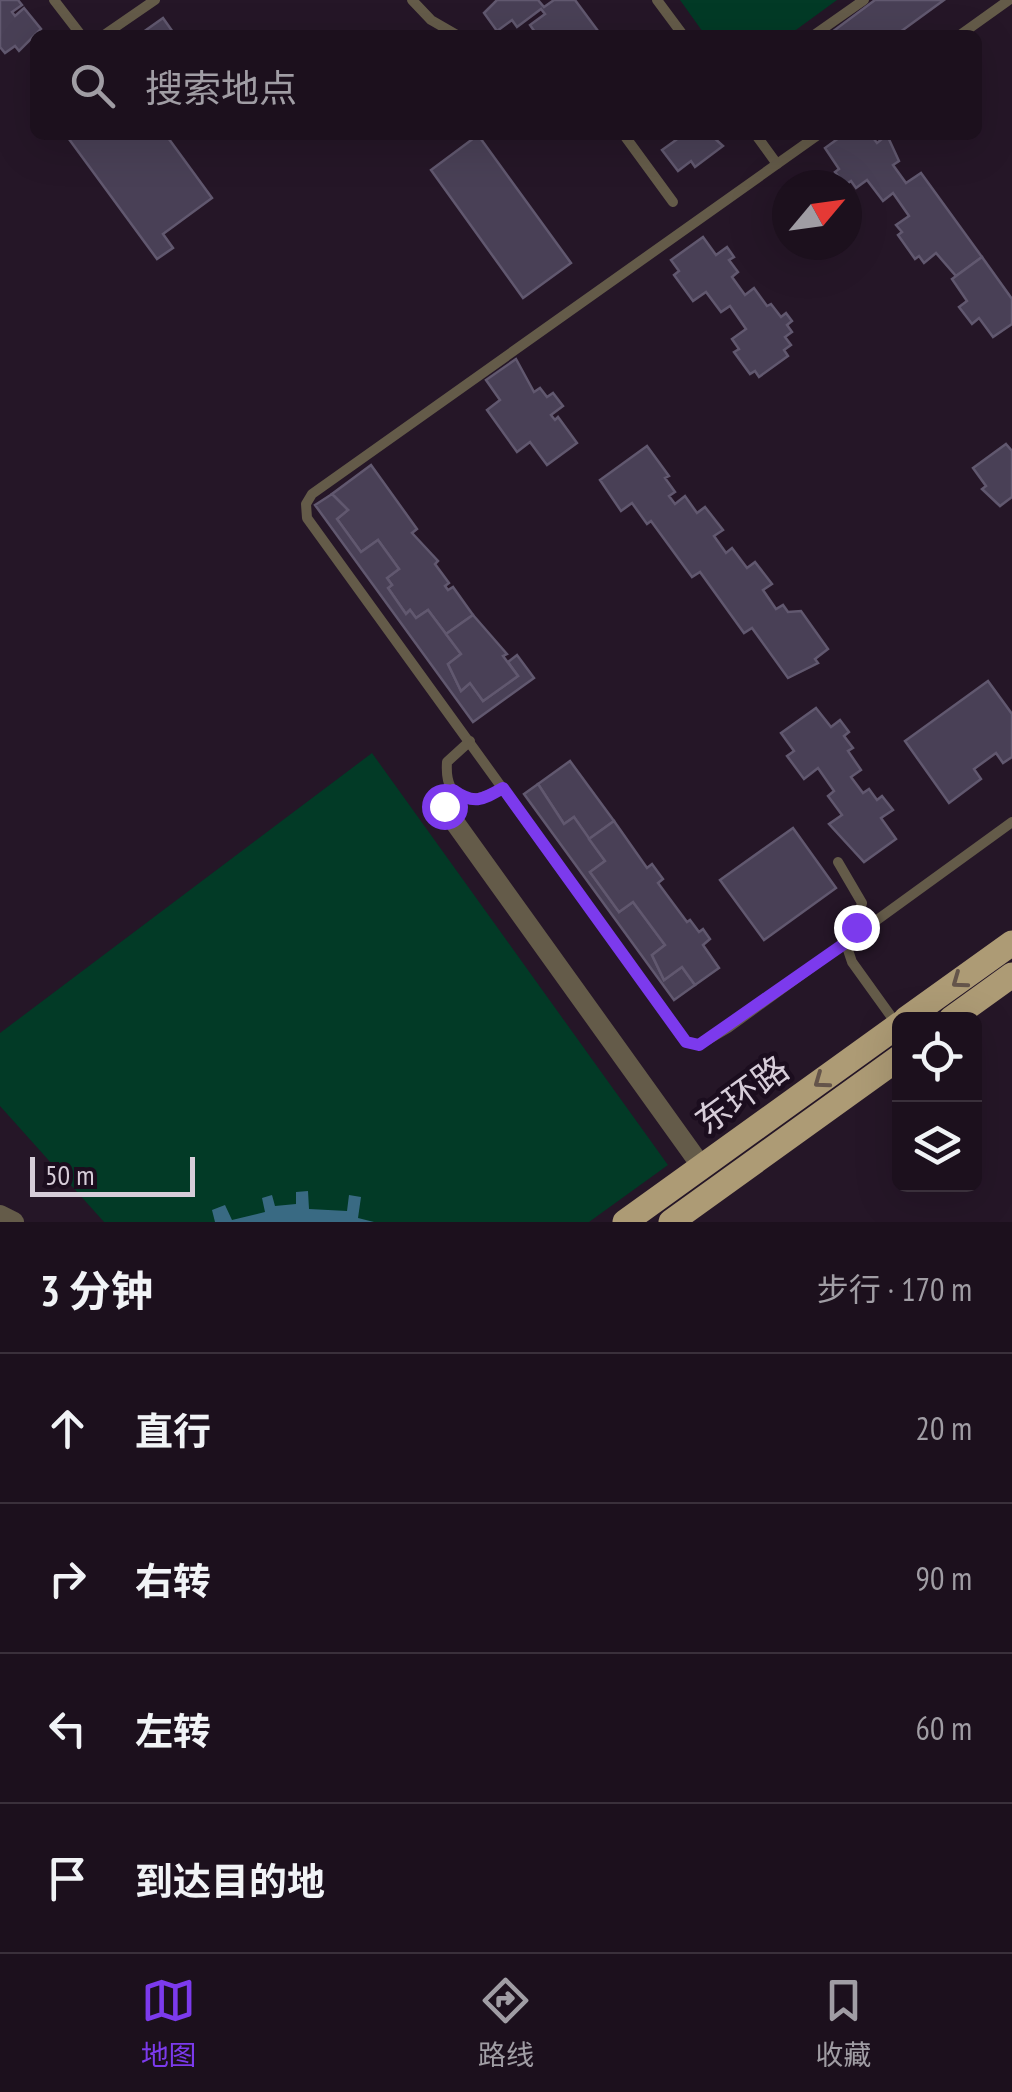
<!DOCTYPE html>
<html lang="zh">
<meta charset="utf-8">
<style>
:root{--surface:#1c101d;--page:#251926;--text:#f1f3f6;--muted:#a09da4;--line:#3a303b;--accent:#7c3aed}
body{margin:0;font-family:"PT Sans Narrow","Noto Sans SC",sans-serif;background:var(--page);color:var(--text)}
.controls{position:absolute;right:30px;bottom:30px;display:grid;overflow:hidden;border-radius:15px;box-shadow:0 10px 40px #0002}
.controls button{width:90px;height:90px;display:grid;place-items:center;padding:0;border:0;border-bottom:2px solid var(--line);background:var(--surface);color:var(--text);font:50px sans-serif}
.compass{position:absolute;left:772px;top:170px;width:90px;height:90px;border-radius:50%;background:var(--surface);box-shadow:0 10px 40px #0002;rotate:61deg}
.scale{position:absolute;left:30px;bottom:25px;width:165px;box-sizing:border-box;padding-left:10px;border:5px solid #d7cdd9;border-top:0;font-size:28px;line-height:35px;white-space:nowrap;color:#d7cdd9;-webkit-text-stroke:8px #1b0d1e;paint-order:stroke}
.stop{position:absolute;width:30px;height:30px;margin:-22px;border:8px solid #7c3aed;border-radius:50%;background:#fff}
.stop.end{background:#7c3aed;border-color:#fff;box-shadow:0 2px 10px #0008}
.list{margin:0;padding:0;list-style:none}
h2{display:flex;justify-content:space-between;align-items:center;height:130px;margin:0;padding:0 40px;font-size:42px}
h2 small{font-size:32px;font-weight:400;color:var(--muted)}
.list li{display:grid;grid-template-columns:65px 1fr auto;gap:30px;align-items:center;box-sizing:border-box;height:150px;padding:0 40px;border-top:2px solid var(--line)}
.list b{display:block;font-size:38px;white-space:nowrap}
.list em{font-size:32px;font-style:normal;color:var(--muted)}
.icon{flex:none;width:55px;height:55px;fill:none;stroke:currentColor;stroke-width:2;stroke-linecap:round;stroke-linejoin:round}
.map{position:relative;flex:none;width:1012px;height:1222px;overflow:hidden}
.search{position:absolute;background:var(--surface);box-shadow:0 10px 40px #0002;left:30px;right:30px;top:30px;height:110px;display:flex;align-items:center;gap:25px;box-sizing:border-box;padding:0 35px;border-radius:15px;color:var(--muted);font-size:38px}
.sheet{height:730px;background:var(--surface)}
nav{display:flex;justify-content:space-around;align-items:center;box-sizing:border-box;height:140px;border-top:2px solid var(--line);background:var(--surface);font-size:28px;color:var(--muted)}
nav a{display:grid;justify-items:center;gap:5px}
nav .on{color:var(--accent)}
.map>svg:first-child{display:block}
</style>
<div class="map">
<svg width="1012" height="1222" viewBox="0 0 1012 1222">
<rect width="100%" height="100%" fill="#251627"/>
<g fill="#023a26">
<polygon points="680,0 837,0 789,35 705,35"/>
<polygon points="372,753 668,1165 589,1222 104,1222 0,1106 0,1033"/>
</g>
<polygon fill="#396a83" points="308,1191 309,1209 347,1211 349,1195 361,1197 358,1218 374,1222 215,1222 212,1210 225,1205 232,1220 265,1212 262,1198 272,1195 275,1206 296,1204 296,1192"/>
<g fill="#494056" stroke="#61586f" stroke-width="2.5">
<polygon points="0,0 18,0 22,5 12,12 15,16 24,8 41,29 19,51 15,46 5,53 0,47"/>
<polygon points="497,0 538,0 544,7 554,0 575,0 601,35 537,35 530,25 545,14 541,9 517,27 512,20 497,31 484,13"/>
<polygon points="875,0 944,0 896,35 828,35"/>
<polygon points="163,18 175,35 139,35"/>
<polygon points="66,135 166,135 212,198 163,234 173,248 157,259"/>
<polygon points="478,135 571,263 523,298 431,170"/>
<polygon points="672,135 711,135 723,146 695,167 691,161 678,171 662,150 676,140"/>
<polygon points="843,135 871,135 877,143 887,135 899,161 893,165 906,183 921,173 982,257 956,276 936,253 924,263 919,256 915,259 898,235 902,232 896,225 909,216 893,193 883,201 867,180 856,188 851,181 845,185 835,172 839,169 825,148"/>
<polygon points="703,237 716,255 727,247 734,257 729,260 738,272 732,277 745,295 754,288 767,306 771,304 781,317 786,313 792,321 787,325 792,332 785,337 791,345 784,350 788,356 759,377 755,371 750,374 734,352 739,349 732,339 746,329 730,306 721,312 706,292 693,301 674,275 679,271 671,260"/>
<polygon points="982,257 1012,299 1012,324 993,337 979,318 972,324 959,307 967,301 952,279"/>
<polygon points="516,359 534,392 540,388 547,397 553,393 563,406 551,415 555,420 558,417 577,443 547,465 530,442 517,452 487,410 500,400 486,380"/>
<polygon points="1006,444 1012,451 1012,497 1000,506 982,489 986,486 973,468"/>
<polygon points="647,446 669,476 665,478 675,492 669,496 675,504 685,496 697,513 705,507 723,530 714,536 726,553 732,548 747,568 755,562 772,584 763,590 776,609 783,605 788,612 801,611 828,649 815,659 818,663 788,678 752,628 744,633 700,572 692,577 651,521 647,524 632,503 621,511 600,480"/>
<polygon points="371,465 417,529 412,533 438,561 435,564 449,583 445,586 448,590 453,587 473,615 446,634 428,610 416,618 410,610 406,614 388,588 392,585 387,578 399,569 378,540 361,552 337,519 348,510 332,494"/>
<polygon points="332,494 348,510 337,519 361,552 378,540 399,569 387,578 392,585 388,588 406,614 410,610 416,618 428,610 461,654 448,664 461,691 470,683 483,701 518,676 508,662 517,655 534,678 473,722 315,505"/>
<polygon points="473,615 507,654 503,656 518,676 483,701 470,683 461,691 448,664 461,654 446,634"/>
<polygon points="988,681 1012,714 1012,757 1003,763 996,753 974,769 981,779 949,803 905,741"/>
<polygon points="816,708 831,727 840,720 849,732 844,736 853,748 848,751 861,770 851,777 863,793 869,789 877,800 882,796 893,810 881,818 896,839 864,862 829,824 842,815 828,796 834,791 818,768 804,779 787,756 794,751 781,733"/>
<polygon points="570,761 614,821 589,839 574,817 564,824 538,784"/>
<polygon points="538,784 564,824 574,817 605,861 590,872 619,912 633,902 665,945 652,955 664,980 682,967 695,985 674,1000 524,794"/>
<polygon points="614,821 647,868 652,864 663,879 658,883 687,922 690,920 699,932 703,929 710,939 703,945 719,968 695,985 682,967 664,980 652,955 665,945 633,902 619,912 590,872 605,861 589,839"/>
<polygon points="793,828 836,888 764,940 720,880"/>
</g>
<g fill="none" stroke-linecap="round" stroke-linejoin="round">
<g stroke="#645b49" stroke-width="10">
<polyline points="54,0 81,35"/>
<polyline points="412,0 431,20 457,35"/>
<polyline points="657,0 683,35"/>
<polyline points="104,35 155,0"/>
<polyline points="814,35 864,0"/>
<polyline points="960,35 1009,0"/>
<polyline points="624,135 673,202"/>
<polyline points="756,135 777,164"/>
<polyline points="818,135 312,494 306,504 307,518 686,1042 699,1045 728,1028 1012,822"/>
<path d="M 470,741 L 447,762 C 444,806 475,804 503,788"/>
<polyline points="838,862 862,903 848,950 852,962 898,1026"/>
</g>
<g stroke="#645b49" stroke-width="20">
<polyline points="443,806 702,1167"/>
<polyline points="0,1215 14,1222"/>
</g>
<g stroke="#ad9b75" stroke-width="25">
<polyline points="906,1019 1012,943"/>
<polyline points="951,1019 1012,975"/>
<polyline points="625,1222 900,1024"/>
<polyline points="671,1222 900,1057"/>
</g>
</g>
<defs><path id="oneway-chevron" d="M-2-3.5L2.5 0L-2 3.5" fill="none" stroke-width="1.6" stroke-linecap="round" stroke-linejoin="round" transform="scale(2.5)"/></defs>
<g stroke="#64544a">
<use href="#oneway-chevron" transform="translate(959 981) rotate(144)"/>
<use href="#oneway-chevron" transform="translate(821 1081) rotate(144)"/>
</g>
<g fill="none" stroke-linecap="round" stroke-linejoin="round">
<path stroke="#7c3aed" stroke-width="12" d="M 444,806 L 453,790 C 474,805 482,800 503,788 L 686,1042 L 699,1045 L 851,939 L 856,927"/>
</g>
<g text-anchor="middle" stroke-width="9" stroke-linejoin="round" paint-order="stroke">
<g font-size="35" fill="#d7cdd9" stroke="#1b0d1e">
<text transform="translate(742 1095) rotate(-36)" y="12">东环路</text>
</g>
</g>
</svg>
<div class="controls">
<button><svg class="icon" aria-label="locate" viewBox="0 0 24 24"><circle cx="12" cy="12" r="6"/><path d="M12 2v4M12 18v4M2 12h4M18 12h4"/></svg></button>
<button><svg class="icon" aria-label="layers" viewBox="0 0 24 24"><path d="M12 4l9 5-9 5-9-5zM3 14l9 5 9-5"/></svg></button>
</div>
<svg class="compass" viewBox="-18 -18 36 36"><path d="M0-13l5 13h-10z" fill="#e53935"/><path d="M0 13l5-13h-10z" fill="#a09da4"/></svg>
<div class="scale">50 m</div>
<div class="stop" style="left:444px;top:806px"></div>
<div class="stop end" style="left:856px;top:927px"></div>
<div class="search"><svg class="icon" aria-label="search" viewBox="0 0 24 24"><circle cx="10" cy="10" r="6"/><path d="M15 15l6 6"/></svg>搜索地点</div>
</div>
<section class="sheet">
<h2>3 分钟<small>步行 · 170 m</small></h2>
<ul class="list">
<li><svg class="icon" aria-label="ahead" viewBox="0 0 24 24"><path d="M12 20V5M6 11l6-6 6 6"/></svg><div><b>直行</b></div><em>20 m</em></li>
<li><svg class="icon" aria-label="right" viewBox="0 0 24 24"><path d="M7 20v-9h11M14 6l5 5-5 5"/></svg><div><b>右转</b></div><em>90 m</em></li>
<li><svg class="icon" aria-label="left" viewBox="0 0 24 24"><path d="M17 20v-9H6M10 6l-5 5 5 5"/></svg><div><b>左转</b></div><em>60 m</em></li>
<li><svg class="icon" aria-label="arrive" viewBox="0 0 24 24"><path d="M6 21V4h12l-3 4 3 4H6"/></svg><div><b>到达目的地</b></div></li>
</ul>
</section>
<nav>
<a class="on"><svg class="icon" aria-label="map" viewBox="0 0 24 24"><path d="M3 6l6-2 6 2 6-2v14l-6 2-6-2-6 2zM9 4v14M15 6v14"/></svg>地图</a>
<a><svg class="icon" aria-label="directions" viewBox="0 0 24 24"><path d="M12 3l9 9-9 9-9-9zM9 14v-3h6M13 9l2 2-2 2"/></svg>路线</a>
<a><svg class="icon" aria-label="saved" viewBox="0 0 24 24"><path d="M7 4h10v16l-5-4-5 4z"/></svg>收藏</a>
</nav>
